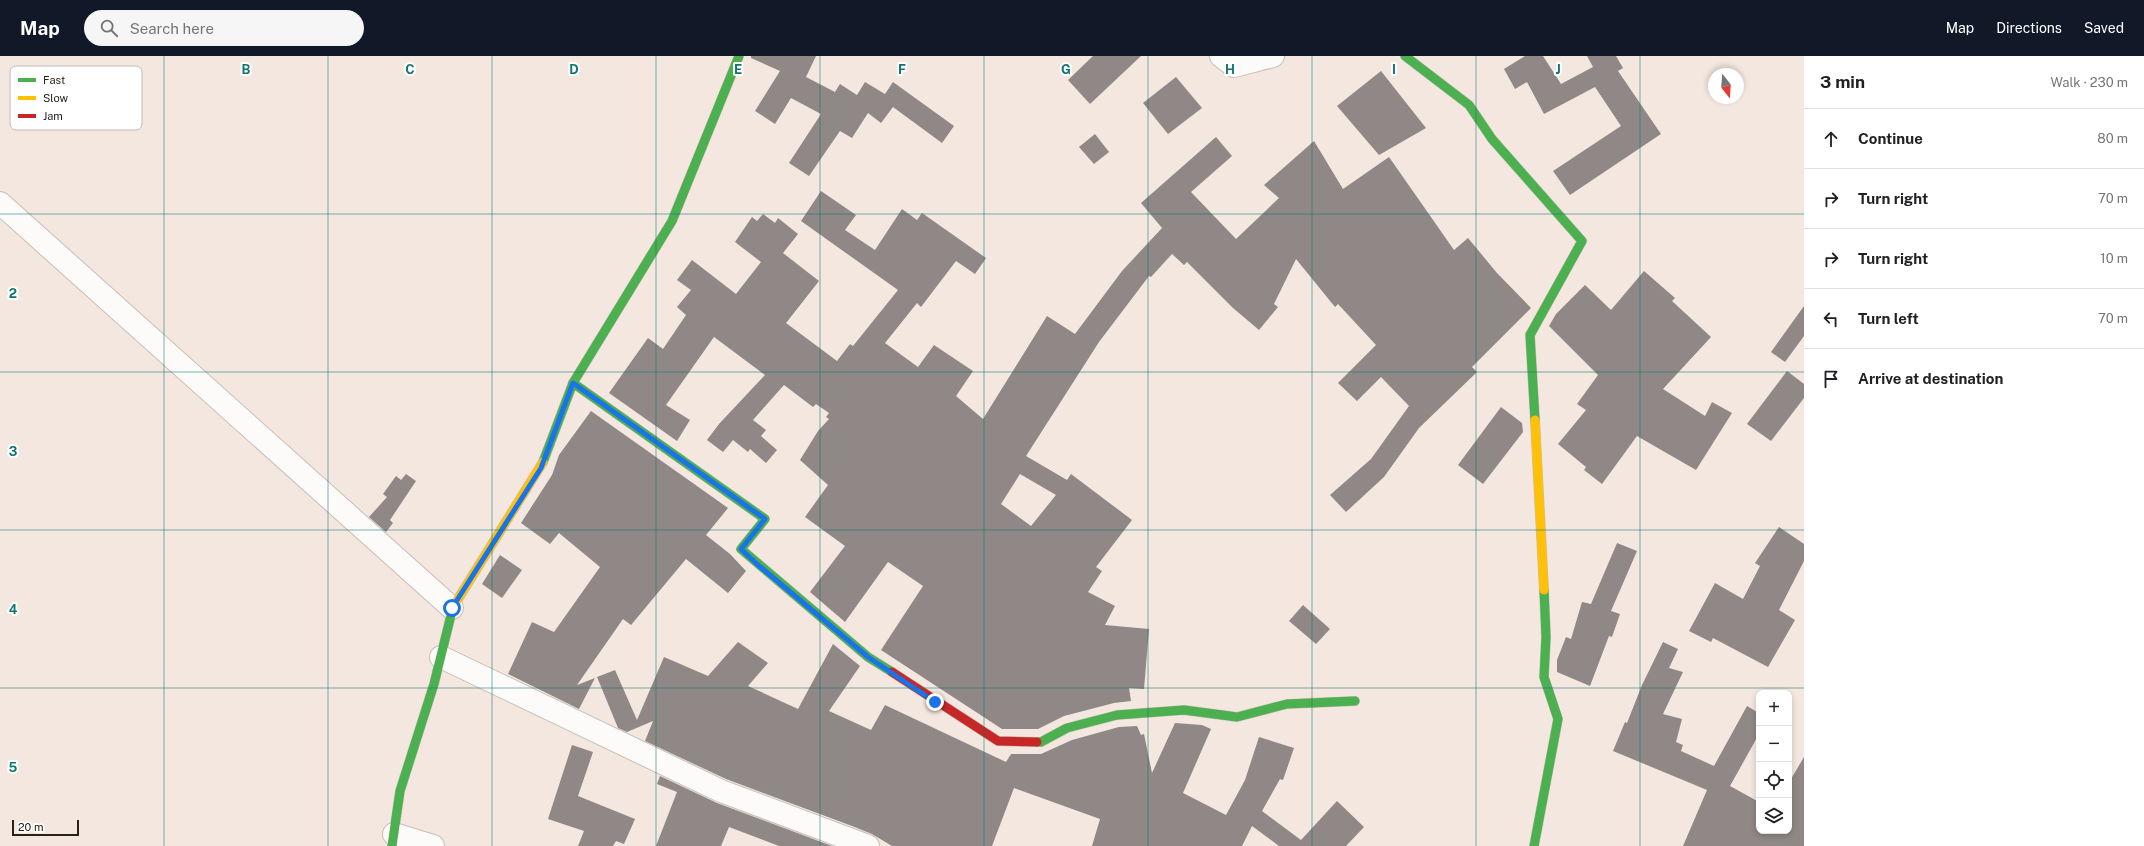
<!DOCTYPE html>
<meta charset="utf-8">
<style>
:root{--surface:#fff;--page:#f6f6f6;--text:#202124;--muted:#757577;--line:#e0e0e0;--accent:#111827}
body{margin:0;font-family:"Public Sans",sans-serif;background:var(--page);color:var(--text)}
.controls{position:absolute;right:12px;bottom:12px;display:grid;overflow:hidden;border-radius:8px;box-shadow:0 2px 6px #0003}
.controls button{width:36px;height:36px;display:grid;place-items:center;padding:0;border:0;border-bottom:1px solid var(--line);background:var(--surface);color:var(--text);font:20px sans-serif}
.compass{position:absolute;left:1708px;top:12px;width:36px;height:36px;border-radius:50%;background:var(--surface);box-shadow:0 2px 6px #0003;rotate:163deg}
.scale{position:absolute;left:12px;bottom:10px;width:67px;box-sizing:border-box;padding-left:4px;border:2px solid #28201b;border-top:0;font-size:11px;line-height:14px;white-space:nowrap;color:#28201b;-webkit-text-stroke:3px #fff;paint-order:stroke}
.stop{position:absolute;width:12px;height:12px;margin:-9px;border:3px solid #1a73e8;border-radius:50%;background:#fff}
.stop.end{background:#1a73e8;border-color:#fff;box-shadow:0 1px 4px #0008}
.list{margin:0;padding:0;list-style:none}
h2{display:flex;justify-content:space-between;align-items:center;height:52px;margin:0;padding:0 16px;font-size:17px}
h2 small{font-size:13px;font-weight:400;color:var(--muted)}
.list li{display:grid;grid-template-columns:26px 1fr auto;gap:12px;align-items:center;box-sizing:border-box;height:60px;padding:0 16px;border-top:1px solid var(--line)}
.list b{display:block;font-size:15px;white-space:nowrap}
.list em{font-size:13px;font-style:normal;color:var(--muted)}
.icon{flex:none;width:22px;height:22px;fill:none;stroke:currentColor;stroke-width:2;stroke-linecap:round;stroke-linejoin:round}
.map{position:relative;flex:none;width:1804px;height:790px;overflow:hidden}
header{display:flex;align-items:center;gap:24px;box-sizing:border-box;height:56px;padding:0 20px;background:var(--accent);color:#fff}
header strong{font-size:19px}
nav{display:flex;gap:22px;margin-inline-start:auto;font-size:14px}
.search{width:280px;height:36px;background:var(--page);display:flex;align-items:center;gap:10px;box-sizing:border-box;padding:0 14px;border-radius:22px;color:var(--muted);font-size:15px}
main{display:flex}
aside{flex:1;background:var(--surface)}
.map>svg:first-child{display:block}
</style>
<header>
<strong>Map</strong>
<div class="search"><svg class="icon" aria-label="search" viewBox="0 0 24 24"><circle cx="10" cy="10" r="6"/><path d="M15 15l6 6"/></svg>Search here</div>
<nav><a>Map</a><a>Directions</a><a>Saved</a></nav>
</header>
<main>
<div class="map">
<svg width="1804" height="790" viewBox="0 0 1804 790">
<rect width="100%" height="100%" fill="#f3e7df"/>
<g fill="#908886" fill-rule="evenodd">
<polygon points="751,0 816,0 806,21 835,36 840,28 857,39 865,26 885,38 893,26 954,70 942,87 893,51 881,67 868,57 852,82 840,75 809,120 789,107 821,58 791,42 775,68 755,55 780,15 751,2"/>
<polygon points="1093,0 1141,0 1090,48 1068,24"/>
<polygon points="1525,0 1543,0 1561,28 1593,11 1587,0 1616,0 1623,12 1618,15 1661,78 1570,139 1553,115 1621,70 1595,31 1544,58 1527,26 1515,33 1504,13"/>
<polygon points="1381,15 1426,72 1379,99 1337,50"/>
<polygon points="1176,21 1202,52 1168,78 1143,47"/>
<polygon points="1095,78 1109,96 1094,108 1079,91"/>
<path d="M 1216,81 L 1232,100 L 1191,136 L 1236,183 L 1279,142 L 1264,129 L 1314,85 L 1343,133 L 1389,101 L 1454,194 L 1468,182 L 1497,217 L 1531,252 L 1472,311 L 1477,316 L 1419,372 L 1384,421 L 1346,456 L 1330,439 L 1371,403 L 1409,350 L 1381,321 L 1357,345 L 1338,327 L 1376,289 L 1338,248 L 1335,251 L 1296,203 L 1274,248 L 1278,251 L 1259,274 L 1233,252 L 1187,206 L 1184,209 L 1172,198 L 1151,221 L 1149,220 L 1099,286 L 1026,400 L 1067,424 L 1071,418 L 1132,464 L 1096,511 L 1102,515 L 1088,536 L 1115,550 L 1105,569 L 1149,573 L 1144,633 L 1129,632 L 1131,645 L 1114,647 L 1064,660 L 1038,673 L 1002,673 L 881,594 L 923,530 L 888,506 L 845,566 L 810,536 L 845,490 L 805,461 L 828,429 L 800,404 L 818,375 L 829,363 L 826,361 L 829,357 L 816,348 L 813,351 L 784,329 L 753,364 L 766,374 L 761,380 L 777,394 L 766,407 L 750,393 L 748,396 L 733,384 L 723,396 L 707,384 L 719,368 L 765,319 L 714,281 L 666,349 L 690,364 L 677,385 L 609,337 L 648,282 L 663,293 L 686,259 L 677,251 L 691,234 L 677,224 L 692,204 L 736,238 L 761,206 L 735,186 L 752,161 L 757,165 L 763,158 L 775,167 L 778,162 L 798,178 L 783,197 L 819,225 L 786,267 L 837,305 L 850,288 L 853,290 L 898,234 L 801,165 L 821,135 L 856,159 L 845,174 L 875,194 L 902,153 L 917,164 L 922,157 L 986,202 L 975,218 L 956,205 L 921,251 L 917,247 L 885,287 L 918,311 L 934,289 L 973,315 L 956,340 L 983,363 L 1047,260 L 1075,278 L 1122,215 L 1162,172 L 1141,147 ZM 1020,418 L 1056,439 L 1031,470 L 1001,448 Z"/>
<polygon points="1644,215 1675,242 1672,245 1711,281 1663,333 1705,360 1712,346 1732,357 1696,414 1637,380 1602,428 1584,414 1586,411 1558,388 1586,354 1577,348 1598,319 1549,270 1556,258 1585,229 1611,254"/>
<polygon points="1804,250 1804,280 1785,306 1771,296"/>
<polygon points="1787,315 1804,328 1804,342 1771,385 1747,368"/>
<polygon points="1501,351 1522,367 1523,376 1483,428 1458,409"/>
<polygon points="591,355 728,452 706,479 730,498 746,515 728,537 686,503 631,569 623,563 577,629 595,622 579,653 508,618 532,566 554,576 600,511 559,477 550,488 521,467 552,419 559,399"/>
<polygon points="406,418 416,425 390,464 393,467 386,476 369,461 387,441 383,438 396,420 401,424"/>
<polygon points="1779,471 1804,488 1804,505 1779,554 1795,564 1768,611 1713,582 1711,586 1689,575 1715,527 1743,543 1760,510 1755,507"/>
<polygon points="1617,487 1637,495 1611,555 1620,558 1612,581 1609,580 1590,630 1557,616 1557,604 1566,581 1571,583 1582,546 1591,548"/>
<polygon points="500,499 522,514 502,542 482,528"/>
<polygon points="1303,549 1330,573 1316,588 1289,565"/>
<polygon points="738,586 768,607 748,630 798,653 833,588 860,610 829,655 871,674 885,649 1006,706 1011,698 1041,698 1072,684 1119,671 1137,670 1141,679 1144,678 1152,717 1175,667 1202,669 1211,673 1183,737 1226,759 1245,724 1259,681 1294,692 1283,724 1280,723 1262,755 1301,784 1337,745 1364,771 1346,790 1279,790 1252,770 1242,790 1092,790 1100,763 1014,732 992,790 892,790 872,778 852,770 726,723 645,685 653,665 627,676 618,672 597,621 615,614 637,664 664,601 708,620"/>
<polygon points="1663,586 1678,593 1669,612 1683,616 1663,658 1682,663 1676,686 1683,689 1681,695 1714,710 1747,650 1759,657 1759,678 1730,730 1759,746 1759,775 1789,775 1789,722 1791,723 1804,701 1804,790 1683,790 1707,734 1613,695 1625,666 1627,667 1642,629"/>
<polygon points="572,689 593,696 578,740 635,763 624,788 616,785 613,790 578,790 584,775 548,763"/>
<polygon points="660,720 717,747 832,790 779,790 729,771 721,790 656,790 677,736 657,728"/>
</g>
<g fill="none" stroke-linecap="round" stroke-linejoin="round">
<defs>
<g id="street">
<polyline points="1221,0 1234,10 1273,0"/>
<polyline points="0,147 452,552"/>
<polyline points="441,601 721,735 868,790"/>
<polyline points="394,778 433,790"/>
</g>
<g id="fast">
<polyline points="1405,0 1469,49 1492,83 1582,185 1530,279 1535,364"/>
<polyline points="573,327 765,463 741,493 868,601 892,616"/>
<polyline points="543,406 573,327 672,165 739,0"/>
<polyline points="1037,686 1041,686 1067,672 1117,659 1184,654 1237,661 1287,648 1355,645"/>
<polyline points="392,790 400,735 434,628 453,551"/>
<polyline points="1534,790 1558,663 1544,621 1546,581 1544,534"/>
</g>
<g id="slow">
<polyline points="1535,364 1544,534"/>
<polyline points="453,551 543,406"/>
</g>
<polyline id="jam" points="892,616 998,685 1037,686"/>
</defs>
<use href="#street" stroke="#c8beb8" stroke-width="24"/>
<use href="#fast" stroke="#c8beb8" stroke-width="10"/>
<use href="#slow" stroke="#c8beb8" stroke-width="10"/>
<use href="#jam" stroke="#c8beb8" stroke-width="10"/>
<use href="#street" stroke="#fdfbfa" stroke-width="22"/>
<use href="#fast" stroke="#4caf50" stroke-width="9"/>
<use href="#slow" stroke="#ffc107" stroke-width="9"/>
<use href="#jam" stroke="#c62828" stroke-width="9"/>
</g>
<g fill="none" stroke-linecap="round" stroke-linejoin="round">
<polyline stroke="#1a73e8" stroke-width="5" points="452,552 541,412 573,327 765,463 741,493 758,509 868,601 935,646"/>
</g>
<path fill="none" stroke="#0f766e" stroke-width="1" stroke-opacity="0.55" d="M 164,0 L 164,790M 328,0 L 328,790M 492,0 L 492,790M 656,0 L 656,790M 820,0 L 820,790M 984,0 L 984,790M 1148,0 L 1148,790M 1312,0 L 1312,790M 1476,0 L 1476,790M 1640,0 L 1640,790M 0,158 L 1804,158M 0,316 L 1804,316M 0,474 L 1804,474M 0,632 L 1804,632"/>
<rect x="10" y="10" width="132" height="64" rx="6" fill="#fff" stroke="#bebcbb" stroke-width="1"/>
<rect x="18" y="22" width="18" height="4" fill="#4caf50"/>
<rect x="18" y="40" width="18" height="4" fill="#ffc107"/>
<rect x="18" y="58" width="18" height="4" fill="#c62828"/>
<g font-size="11" fill="#28201b">
<text x="43" y="28">Fast</text>
<text x="43" y="46">Slow</text>
<text x="43" y="64">Jam</text>
</g>
<g font-size="13" text-anchor="middle" font-weight="bold" fill="#0f766e" stroke="#fff" stroke-width="4" stroke-linejoin="round" paint-order="stroke">
<text x="246" y="18">B</text>
<text x="410" y="18">C</text>
<text x="574" y="18">D</text>
<text x="738" y="18">E</text>
<text x="902" y="18">F</text>
<text x="1066" y="18">G</text>
<text x="1230" y="18">H</text>
<text x="1394" y="18">I</text>
<text x="1558" y="18">J</text>
<text x="13" y="242">2</text>
<text x="13" y="400">3</text>
<text x="13" y="558">4</text>
<text x="13" y="716">5</text>
</g>
</svg>
<div class="controls">
<button>+</button>
<button>−</button>
<button><svg class="icon" aria-label="locate" viewBox="0 0 24 24"><circle cx="12" cy="12" r="6"/><path d="M12 2v4M12 18v4M2 12h4M18 12h4"/></svg></button>
<button><svg class="icon" aria-label="layers" viewBox="0 0 24 24"><path d="M12 4l9 5-9 5-9-5zM3 14l9 5 9-5"/></svg></button>
</div>
<svg class="compass" viewBox="-18 -18 36 36"><path d="M0-13l5 13h-10z" fill="#e53935"/><path d="M0 13l5-13h-10z" fill="#757577"/></svg>
<div class="scale">20 m</div>
<div class="stop" style="left:452px;top:552px"></div>
<div class="stop end" style="left:935px;top:646px"></div>
</div>
<aside>
<h2>3 min<small>Walk · 230 m</small></h2>
<ul class="list">
<li><svg class="icon" aria-label="ahead" viewBox="0 0 24 24"><path d="M12 20V5M6 11l6-6 6 6"/></svg><div><b>Continue</b></div><em>80 m</em></li>
<li><svg class="icon" aria-label="right" viewBox="0 0 24 24"><path d="M7 20v-9h11M14 6l5 5-5 5"/></svg><div><b>Turn right</b></div><em>70 m</em></li>
<li><svg class="icon" aria-label="right" viewBox="0 0 24 24"><path d="M7 20v-9h11M14 6l5 5-5 5"/></svg><div><b>Turn right</b></div><em>10 m</em></li>
<li><svg class="icon" aria-label="left" viewBox="0 0 24 24"><path d="M17 20v-9H6M10 6l-5 5 5 5"/></svg><div><b>Turn left</b></div><em>70 m</em></li>
<li><svg class="icon" aria-label="arrive" viewBox="0 0 24 24"><path d="M6 21V4h12l-3 4 3 4H6"/></svg><div><b>Arrive at destination</b></div></li>
</ul>
</aside>
</main>
